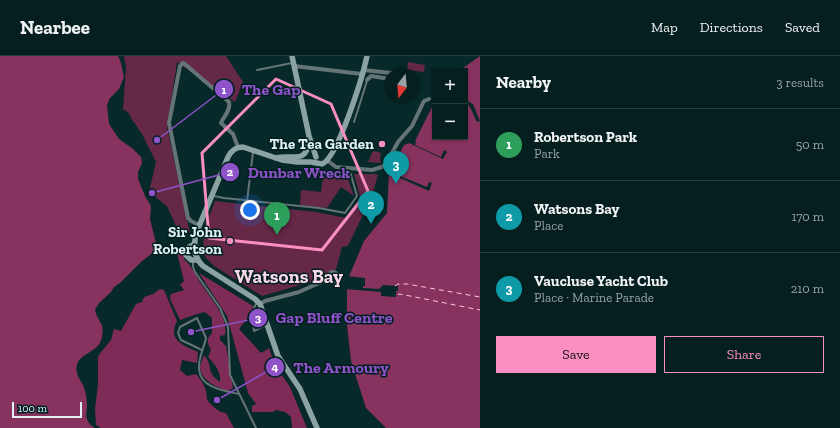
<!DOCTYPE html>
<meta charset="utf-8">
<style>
:root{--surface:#051f1f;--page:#132c2c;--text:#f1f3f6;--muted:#97a2a4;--line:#263d3d;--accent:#fc8fc2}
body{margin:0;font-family:"Zilla Slab",serif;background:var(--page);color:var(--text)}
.controls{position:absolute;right:12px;top:12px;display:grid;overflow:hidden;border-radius:0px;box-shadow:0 1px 3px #0004}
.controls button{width:36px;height:36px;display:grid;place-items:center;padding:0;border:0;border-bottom:1px solid var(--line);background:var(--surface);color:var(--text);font:20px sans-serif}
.compass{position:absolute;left:384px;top:12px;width:36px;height:36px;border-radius:50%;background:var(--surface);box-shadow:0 1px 3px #0004;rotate:196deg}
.scale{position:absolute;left:12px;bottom:10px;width:70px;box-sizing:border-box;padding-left:4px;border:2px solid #dff1f1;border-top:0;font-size:11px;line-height:14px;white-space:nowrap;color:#dff1f1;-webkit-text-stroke:3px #001f20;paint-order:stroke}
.you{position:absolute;left:250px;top:154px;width:14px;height:14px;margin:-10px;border:3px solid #fff;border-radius:50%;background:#1a73e8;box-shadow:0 0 0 6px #1a73e833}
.badge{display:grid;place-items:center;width:26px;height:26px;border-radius:50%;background:var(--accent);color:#fff;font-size:13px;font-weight:700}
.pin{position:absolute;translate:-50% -33px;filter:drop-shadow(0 1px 2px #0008)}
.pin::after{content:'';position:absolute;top:21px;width:14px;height:12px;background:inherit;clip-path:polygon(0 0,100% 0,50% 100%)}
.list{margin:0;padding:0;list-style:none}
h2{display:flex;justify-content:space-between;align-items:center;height:52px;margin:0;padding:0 16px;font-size:17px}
h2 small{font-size:13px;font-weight:400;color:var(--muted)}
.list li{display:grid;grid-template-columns:26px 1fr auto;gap:12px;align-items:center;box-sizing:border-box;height:72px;padding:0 16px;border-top:1px solid var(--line)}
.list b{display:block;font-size:15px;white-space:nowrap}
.list p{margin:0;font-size:13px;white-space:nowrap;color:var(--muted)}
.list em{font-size:13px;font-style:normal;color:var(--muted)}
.actions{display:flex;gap:8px;padding:12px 16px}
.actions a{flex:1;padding:9px 0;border:1px solid var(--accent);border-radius:0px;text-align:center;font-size:14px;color:var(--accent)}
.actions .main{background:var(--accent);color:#111}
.map{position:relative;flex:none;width:480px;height:372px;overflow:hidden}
header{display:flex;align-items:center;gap:24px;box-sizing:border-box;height:56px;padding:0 20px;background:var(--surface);border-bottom:1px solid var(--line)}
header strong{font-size:19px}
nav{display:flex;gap:22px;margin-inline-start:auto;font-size:14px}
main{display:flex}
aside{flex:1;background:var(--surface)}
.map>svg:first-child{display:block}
</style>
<header>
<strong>Nearbee</strong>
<nav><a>Map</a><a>Directions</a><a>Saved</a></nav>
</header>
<main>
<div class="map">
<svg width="480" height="372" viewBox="0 0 480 372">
<rect width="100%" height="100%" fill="#072929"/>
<g fill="#652847">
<polygon points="124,0 226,0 243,26 235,46 177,6 167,72 190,177 176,170 167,150 149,136 156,106 142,78 131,62 129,57 123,53 126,11"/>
<polygon points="408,6 425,9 424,16 407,14"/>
<polygon points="373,95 381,97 380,102 381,107 368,106"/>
<polygon points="324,114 346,117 354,140 341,131 327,152 300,149 301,134 321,136"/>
<polygon points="354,118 376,118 378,119 371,142 348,190 342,191 336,213 318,224 262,240 214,210 206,202 204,198 203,177 215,145 316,156 347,162 358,146 360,141"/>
</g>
<g fill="#7f2b57">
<path d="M 179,193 L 186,195 L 184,203 C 192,210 194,217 200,226 C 209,241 229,261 225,279 L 220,280 L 220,284 L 226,290 L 233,332 L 228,335 C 218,332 201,325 200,311 C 200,308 203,303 204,299 C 214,311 205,315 220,326 C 221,316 215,308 208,301 L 211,294 C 207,286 206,283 212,277 L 212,262 L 205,256 L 197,258 L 180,264 L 170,243 L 171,238 L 184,234 L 179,227 L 181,228 L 184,225 L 177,197 Z"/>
<polygon points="199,217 253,250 252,256 239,273 261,297 269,292 275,309 290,331 307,372 292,372 291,361 285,356 276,354 273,356 252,356 252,350 256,348 248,337 227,260"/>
<path d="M 160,233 L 164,234 L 177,265 C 167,284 184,290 198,296 L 197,307 L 182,304 L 180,314 L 187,320 L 196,318 C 203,326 207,333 207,344 C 213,350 217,356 226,357 L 234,372 L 101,372 L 96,369 L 95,353 L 98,329 L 98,300 L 111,284 L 114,273 L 121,275 L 136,248 L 142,246 L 144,241 L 153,238 Z"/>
</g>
<g fill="#88335f">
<path d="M 0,0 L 118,0 L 121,7 L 124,21 L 119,33 L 110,42 L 107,49 L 109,68 L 119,83 L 133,93 L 141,101 L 142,107 L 138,116 L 138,123 L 145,140 L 151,150 L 150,163 L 156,187 L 155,193 L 150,199 L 142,205 L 120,227 L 114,231 L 111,236 L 99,247 L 95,254 C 97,265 105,267 102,280 C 100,297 80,296 77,309 C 74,318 82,325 84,332 C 86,337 87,345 87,351 C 87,355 85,359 87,363 C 88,367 91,370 95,372 L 0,372 Z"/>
<polygon points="480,0 480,372 386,372 366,352 351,305 347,269 347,225 364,185 387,157 389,117 404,89 415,85 435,45 435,81 465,81 465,15 459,15"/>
</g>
<g fill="#072929">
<polygon points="465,44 473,48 480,65 477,66 470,51"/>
<polygon points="413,84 416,85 415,89 441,101 444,94 447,96 443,103 409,87 411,85"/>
<polygon points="390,116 427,131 429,126 432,127 429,135 389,117"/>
<polygon points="347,220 365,222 365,230 363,230 363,232 379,233 383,229 398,230 398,235 396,235 396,241 381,240 381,236 345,233 345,225"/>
</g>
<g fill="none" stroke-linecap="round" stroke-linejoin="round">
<g stroke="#f8c7dc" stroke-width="1" stroke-dasharray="5 4" stroke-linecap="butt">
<polyline points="395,230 398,228 407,228 480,241"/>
<polyline points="398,239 399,238 405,239 480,254"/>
</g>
<g stroke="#657474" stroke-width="2">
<polyline points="257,14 292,7"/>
<polyline points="354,66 367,25"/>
<polyline points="214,140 224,142 319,152 345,157 357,140 349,112"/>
<polyline points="247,145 253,96"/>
<polyline points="193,205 193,211 195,216 220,252 228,271 230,319 256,372"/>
<path d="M 257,246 C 251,255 252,265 254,275 L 266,269"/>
<path d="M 202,294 L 181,284 L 178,277 L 180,271 L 197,262 L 206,282 C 204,292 198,302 199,313 C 200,332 225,335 239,338"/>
</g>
<g stroke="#657474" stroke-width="4">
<polyline points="294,10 362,18"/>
<polyline points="363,14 400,18"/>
<polyline points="367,24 371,20 390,23"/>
<polyline points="328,105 336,111 372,114 382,111 386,108 398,86 412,70 424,45 429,43"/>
<path d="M 199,169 L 191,165 L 188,162 L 169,67 L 180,10 L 183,7 L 186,9 L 229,46 C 231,54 224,60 221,67 L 233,78 L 238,91"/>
<circle cx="333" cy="221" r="5"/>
<polyline points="260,248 265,245 299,236 328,223"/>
</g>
<g stroke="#8ba2a2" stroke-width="5.5">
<polyline points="292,0 309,80 316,101"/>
<path d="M 276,102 C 292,98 307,109 309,84"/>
<polyline points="194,188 189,191 186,199 191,204 198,204"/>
<path d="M 317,372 L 300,333 L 278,300 L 260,248 L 255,243 L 203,210 C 193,201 193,188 197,175 L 228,101 C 231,95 235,91 243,91 L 282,104 L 297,106 L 311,106 L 322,108 C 338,102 363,19 367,0"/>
</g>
</g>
<path fill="none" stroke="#fc8fc2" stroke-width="3" stroke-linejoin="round" d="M 276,23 L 331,48 L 368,135 L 322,194 L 209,182 L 202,97 Z"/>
<g fill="#fc8fc2" stroke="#001f20" stroke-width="1.5">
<circle cx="382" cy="88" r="4"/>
<circle cx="230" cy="185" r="4"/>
</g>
<g text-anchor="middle" stroke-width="3" stroke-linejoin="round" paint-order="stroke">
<g font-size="15" font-weight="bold" fill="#dff1f1" stroke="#001f20" text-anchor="end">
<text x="374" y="93">The Tea Garden</text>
<text x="222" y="181">Sir John<tspan x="222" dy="17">Robertson</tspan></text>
</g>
<g font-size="19" font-weight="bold" fill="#fad9e7" stroke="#001f20">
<text x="289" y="227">Watsons Bay</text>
</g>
</g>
<path fill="none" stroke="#8f53c9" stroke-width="1.5" d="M157 84L224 33M152 137L230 116M191 276L258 262M217 344L275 311"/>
<g fill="#8f53c9" stroke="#001f20" stroke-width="1.5">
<circle cx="157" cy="84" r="4"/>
<circle cx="152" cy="137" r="4"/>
<circle cx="191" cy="276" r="4"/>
<circle cx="217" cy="344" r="4"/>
<circle cx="224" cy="33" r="10"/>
<circle cx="230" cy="116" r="10"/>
<circle cx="258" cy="262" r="10"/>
<circle cx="275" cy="311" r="10"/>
</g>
<g font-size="12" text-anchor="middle" font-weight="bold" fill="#fff">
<text x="224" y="38">1</text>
<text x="230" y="120">2</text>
<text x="258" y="266">3</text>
<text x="275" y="315">4</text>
</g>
<g font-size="16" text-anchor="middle" font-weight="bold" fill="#8f53c9" stroke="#001f20" stroke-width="3" stroke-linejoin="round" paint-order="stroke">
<text x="271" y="39">The Gap</text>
<text x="299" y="122">Dunbar Wreck</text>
<text x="334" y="267">Gap Bluff Centre</text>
<text x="341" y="317">The Armoury</text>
</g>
</svg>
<div class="controls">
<button>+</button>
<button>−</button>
</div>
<svg class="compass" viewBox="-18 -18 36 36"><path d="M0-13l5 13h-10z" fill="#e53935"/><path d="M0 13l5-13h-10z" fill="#97a2a4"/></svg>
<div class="scale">100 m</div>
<div class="you"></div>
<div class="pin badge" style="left:277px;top:179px;background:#2e9e5b">1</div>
<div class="pin badge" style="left:371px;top:168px;background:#0f9aa8">2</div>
<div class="pin badge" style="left:396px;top:128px;background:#0f9aa8">3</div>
</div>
<aside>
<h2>Nearby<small>3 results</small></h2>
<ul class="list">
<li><span class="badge" style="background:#2e9e5b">1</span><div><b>Robertson Park</b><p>Park</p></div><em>50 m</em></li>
<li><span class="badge" style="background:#0f9aa8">2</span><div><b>Watsons Bay</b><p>Place</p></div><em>170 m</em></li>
<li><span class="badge" style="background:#0f9aa8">3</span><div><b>Vaucluse Yacht Club</b><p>Place · Marine Parade</p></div><em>210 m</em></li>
</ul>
<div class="actions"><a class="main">Save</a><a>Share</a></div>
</aside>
</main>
